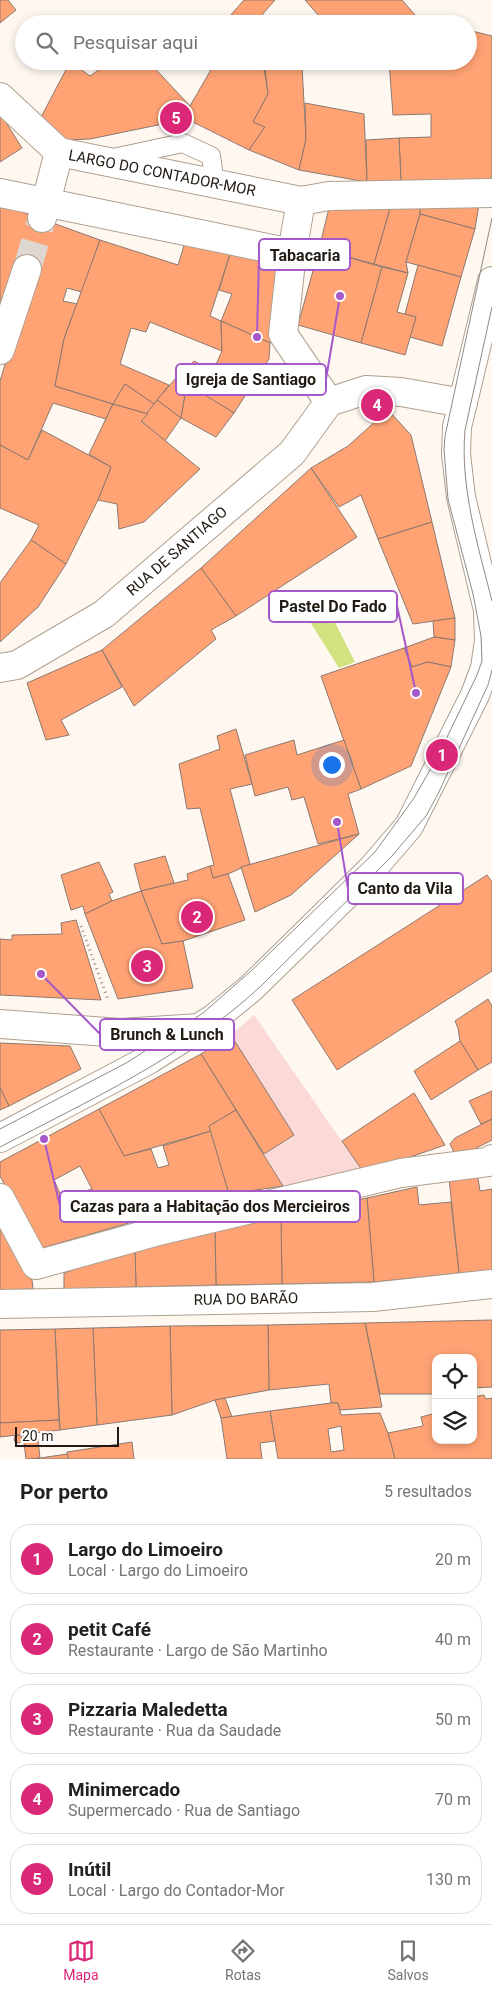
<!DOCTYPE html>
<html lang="pt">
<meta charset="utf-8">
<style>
:root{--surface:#fff;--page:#f6f6f6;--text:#202124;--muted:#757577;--line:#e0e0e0;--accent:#db2777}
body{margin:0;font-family:Roboto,sans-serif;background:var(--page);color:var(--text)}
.controls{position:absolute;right:15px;bottom:15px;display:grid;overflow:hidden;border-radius:10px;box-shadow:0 2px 8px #0003}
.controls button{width:45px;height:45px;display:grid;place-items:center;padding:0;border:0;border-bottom:1px solid var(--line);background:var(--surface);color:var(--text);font:25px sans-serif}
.scale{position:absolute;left:15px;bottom:12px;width:104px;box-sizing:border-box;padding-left:5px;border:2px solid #211b14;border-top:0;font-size:14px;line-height:18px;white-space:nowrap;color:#211b14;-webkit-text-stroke:4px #fff;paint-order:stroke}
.you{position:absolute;left:331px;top:764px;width:18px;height:18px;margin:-12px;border:4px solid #fff;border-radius:50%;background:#1a73e8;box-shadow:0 0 0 8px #1a73e833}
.badge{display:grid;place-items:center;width:32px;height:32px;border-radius:50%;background:var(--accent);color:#fff;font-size:16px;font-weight:700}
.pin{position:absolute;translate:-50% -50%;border:2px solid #fff;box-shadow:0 1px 5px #0006}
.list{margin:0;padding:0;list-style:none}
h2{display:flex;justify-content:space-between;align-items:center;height:65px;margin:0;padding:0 20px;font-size:21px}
h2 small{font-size:16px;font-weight:400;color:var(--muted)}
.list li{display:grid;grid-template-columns:32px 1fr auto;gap:15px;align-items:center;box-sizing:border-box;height:70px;margin:0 10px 10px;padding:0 10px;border:1px solid var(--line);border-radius:20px}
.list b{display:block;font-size:19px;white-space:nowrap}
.list p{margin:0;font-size:16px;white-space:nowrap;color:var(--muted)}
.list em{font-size:16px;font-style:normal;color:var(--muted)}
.icon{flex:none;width:28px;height:28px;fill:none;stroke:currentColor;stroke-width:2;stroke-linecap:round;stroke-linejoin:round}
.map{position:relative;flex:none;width:492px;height:1459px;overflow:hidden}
.search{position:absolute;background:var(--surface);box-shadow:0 2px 8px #0003;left:15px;right:15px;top:15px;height:55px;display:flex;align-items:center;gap:12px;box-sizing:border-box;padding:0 18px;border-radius:28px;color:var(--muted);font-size:19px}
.sheet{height:465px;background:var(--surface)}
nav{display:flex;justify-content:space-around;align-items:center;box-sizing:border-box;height:70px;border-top:1px solid var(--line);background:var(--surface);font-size:14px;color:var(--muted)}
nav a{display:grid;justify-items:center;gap:2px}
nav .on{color:var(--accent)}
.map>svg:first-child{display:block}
</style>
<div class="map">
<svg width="492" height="1459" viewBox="0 0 492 1459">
<rect width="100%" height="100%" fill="#fff8f1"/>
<polygon fill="#fbd9d6" points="254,1015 364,1173 283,1186 264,1154 294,1135 231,1035"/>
<polygon fill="#d2e27f" points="322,597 355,662 339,668 302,609"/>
<g fill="#ffa375" stroke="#8d786e" fill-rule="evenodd">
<polygon points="0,0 8,0 16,10 0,23"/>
<polygon points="244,0 275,0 254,24 237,24 229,17"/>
<polygon points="305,0 402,0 423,24 326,24"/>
<polygon points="468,30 492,36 492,176 489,180 401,181 399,138 431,137 431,114 393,115 389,61 468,61"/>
<polygon points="130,61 148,61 190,106 187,119 90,139 67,140 39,121 70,62 90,76 100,69"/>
<polygon points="216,61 263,61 268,94 253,122 265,127 249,150 187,119 190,106"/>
<polygon points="302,66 306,139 299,170 249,150 265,127 253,122 268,94 265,69"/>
<polygon points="305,103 364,114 367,182 299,170 306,139"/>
<polygon points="0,113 22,148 0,162"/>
<polygon points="399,138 401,181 367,182 366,140"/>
<polygon points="392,202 374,264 319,249 330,204"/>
<polygon points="392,202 421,202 420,214 406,262 408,273 374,264"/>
<polygon points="421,202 479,204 475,229 420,214"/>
<polygon points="0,204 100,240 82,292 67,288 63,301 77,304 64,339 55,386 113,404 106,419 53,403 28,460 0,445 0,381 34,271 0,333"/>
<polygon points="420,214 475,229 461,277 406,262"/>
<polygon points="187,236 232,248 210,316 221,321 222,351 150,322 146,332 131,328 120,364 169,385 154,404 125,384 113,404 55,386 64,339 100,240 178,265"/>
<polygon points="232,248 267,260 275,266 278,281 273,336 270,343 221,321 232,294 219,290"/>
<polygon points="319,249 382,267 361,343 298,325"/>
<polygon points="418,265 461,277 442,346 410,337 416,317 405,314"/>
<polygon points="382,267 408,273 397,312 416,317 405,355 361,343"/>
<polygon points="221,321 270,343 269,359 234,413 176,378 194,361 213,371 222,351"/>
<polygon points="176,378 187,384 181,418 157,400"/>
<polygon points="125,384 154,404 148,414 113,404"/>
<polygon points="187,384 234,413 216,437 181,418"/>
<polygon points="157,400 181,418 165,441 141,421"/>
<polygon points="113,404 148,414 141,421 200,469 144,522 119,529 117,504 98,500 111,467 89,454"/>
<polygon points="388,410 411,435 432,522 378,539 361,495 339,507 311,468 348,446"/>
<polygon points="42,430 111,467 98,500 66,564 31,540 39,525 0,508 0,445 28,460"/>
<polygon points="311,468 357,537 236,616 201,568"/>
<polygon points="432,522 455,618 413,624 378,539"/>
<polygon points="31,540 66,564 38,607 0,642 0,583"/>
<polygon points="201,568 236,616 211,630 216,639 134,706 102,650"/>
<polygon points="455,618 455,640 434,637 433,621"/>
<polygon points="434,637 455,640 451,667 428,662 412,667 404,648"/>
<polygon points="404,648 412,667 428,662 451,667 411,766 361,789 321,676"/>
<polygon points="102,650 122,687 61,720 69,735 46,740 27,683"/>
<polygon points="236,729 252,784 230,789 250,864 228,874 213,878 210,866 214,865 200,808 187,809 179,764 220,749 217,736"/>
<polygon points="294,740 297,755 344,740 361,789 348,794 359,834 318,844 304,797 292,800 288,787 255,796 245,755"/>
<polygon points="359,834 291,895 255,912 241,867"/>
<polygon points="165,856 174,883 141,891 134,864"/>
<polygon points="99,862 113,892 109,894 112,901 85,914 83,906 71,910 61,875"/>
<polygon points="210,866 213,878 228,874 245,920 183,941 162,944 141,891 188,880 187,874"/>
<polygon points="487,875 492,882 492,971 337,1070 292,1000"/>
<polygon points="141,891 162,944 183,941 193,988 118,999 85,914 112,901"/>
<polygon points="76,920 101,1000 0,995 0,939 12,940 12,935 62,934 61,923"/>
<polygon points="488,999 492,1006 492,1062 478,1070 460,1041 458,1028 455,1021"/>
<polygon points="231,1035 294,1135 264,1154 201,1054"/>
<polygon points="460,1041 478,1070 431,1100 414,1071"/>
<polygon points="0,1043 70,1046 81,1069 9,1106 0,1088"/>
<polygon points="201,1054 236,1110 209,1126 211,1131 124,1156 99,1109"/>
<polygon points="0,1088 9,1106 0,1110"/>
<polygon points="492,1091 492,1119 481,1124 469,1101"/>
<polygon points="414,1093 445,1145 364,1173 342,1141"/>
<path d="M 99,1109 L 124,1156 L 151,1149 L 158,1168 L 169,1165 L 163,1146 L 211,1131 L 229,1194 L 39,1249 L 0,1176 L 0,1162 ZM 80,1166 L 92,1189 L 62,1198 L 54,1180 Z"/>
<polygon points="236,1110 237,1112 283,1186 229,1194 209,1126"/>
<polygon points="492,1119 492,1140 457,1158 450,1144 455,1138"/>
<polygon points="477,1172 480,1191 492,1189 492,1270 459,1273 449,1178"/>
<polygon points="417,1187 419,1205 451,1202 459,1273 374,1282 367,1198"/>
<polygon points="367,1198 374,1282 282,1284 281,1216"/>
<polygon points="281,1216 282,1284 216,1285 215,1230"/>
<polygon points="0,1220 32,1280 33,1289 0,1290"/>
<polygon points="215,1230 216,1285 136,1287 135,1247"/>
<polygon points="135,1247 136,1287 64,1289 64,1273"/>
<polygon points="492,1320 492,1387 473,1388 473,1358 436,1358 436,1394 380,1394 365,1323"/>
<polygon points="365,1323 382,1407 340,1410 338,1403 331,1403 329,1384 269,1390 268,1325"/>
<polygon points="268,1325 269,1390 215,1400 172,1415 170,1326"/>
<polygon points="170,1326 172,1415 97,1425 93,1328"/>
<polygon points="93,1328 97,1425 60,1430 55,1329"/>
<polygon points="55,1329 59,1420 0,1423 0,1330"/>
<polygon points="484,1395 486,1399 492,1398 492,1459 395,1459 388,1433 423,1426 421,1417 436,1413 436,1440 473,1440 473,1397"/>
<polygon points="225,1398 232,1417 221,1418 215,1400"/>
<path d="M 331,1403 L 338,1403 L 341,1415 L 380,1413 L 388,1433 L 395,1459 L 278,1459 L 270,1411 ZM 341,1426 L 344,1450 L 331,1452 L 328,1429 Z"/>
<polygon points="270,1411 275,1441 260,1443 262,1459 227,1459 221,1418"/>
<polygon points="59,1420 60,1430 0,1437 0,1423"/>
<polygon points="37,1432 40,1458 26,1459 23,1435"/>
<circle cx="18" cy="1439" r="4"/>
<polygon points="132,1442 134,1459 68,1459 67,1452"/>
<polygon points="67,1454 68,1459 32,1459 40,1458"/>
</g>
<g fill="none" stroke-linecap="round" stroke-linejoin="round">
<polyline stroke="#ded7d0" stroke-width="28" stroke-dasharray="28 14" stroke-linecap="butt" points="27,269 42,218"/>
<defs>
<polyline id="service" points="113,158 183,143 211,156 215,184"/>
<g id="minor">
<polyline points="0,97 59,152"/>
<polyline points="59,152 301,201 292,253 283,334 329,402"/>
<polyline points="0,193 292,253"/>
<polyline points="301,201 329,196 492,193"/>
<polyline points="42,218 59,152"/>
<polyline points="0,350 27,269"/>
<polyline points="0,668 17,665 104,614 292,453 329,402 366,390 401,392 463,403"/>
<polyline points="0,1024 120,1033 200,1028"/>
<polyline points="0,1198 36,1265 155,1232 401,1173 488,1162 492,1159"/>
<polyline points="0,1304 373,1297 492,1284"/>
</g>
<polyline id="tertiary" points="0,1138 148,1060 213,1019 251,988 296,944 372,869 409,826 475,695 485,668 489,641 488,610 461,497 456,454 457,427 492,281"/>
</defs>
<use href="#service" stroke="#afa08f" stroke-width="20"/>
<use href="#minor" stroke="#afa08f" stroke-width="30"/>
<use href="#tertiary" stroke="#afa08f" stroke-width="30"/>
<polyline stroke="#948d86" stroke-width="3" stroke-dasharray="1 4" stroke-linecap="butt" points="81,926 108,1000"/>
<use href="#service" stroke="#fff" stroke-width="18"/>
<use href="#minor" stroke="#fff" stroke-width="28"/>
<use href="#tertiary" stroke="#fff" stroke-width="28"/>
<g stroke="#8f8982" stroke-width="1">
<path d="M 492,307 L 465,430 C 460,487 478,546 492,601"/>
<polyline points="0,1129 128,1062 203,1013 251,971 375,852 414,798 438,756 477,675 482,661 481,636 473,594 448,499 444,450 445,436 492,218"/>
<path d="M 0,1147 C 90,1100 186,1056 261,986 L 391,857 L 426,816 L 438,794 L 488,685 L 492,670"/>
</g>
</g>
<g text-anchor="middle" stroke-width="5" stroke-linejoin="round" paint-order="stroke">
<g font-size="15" fill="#211b14" stroke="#fff">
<text transform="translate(162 173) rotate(11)" y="5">LARGO DO CONTADOR-MOR</text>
<text transform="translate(177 551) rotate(-41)" y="5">RUA DE SANTIAGO</text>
<text transform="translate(246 1299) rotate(-1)" y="5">RUA DO BARÃO</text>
</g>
</g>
<path fill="none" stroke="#a558ca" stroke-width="2" d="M257 337L259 255M340 296L326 379M416 693L397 606M337 822L348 889M41 974L100 1034M44 1139L60 1206"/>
<g fill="#a558ca" stroke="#fff" stroke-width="2">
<circle cx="257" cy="337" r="5"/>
<circle cx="340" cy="296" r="5"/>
<circle cx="416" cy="693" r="5"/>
<circle cx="337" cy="822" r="5"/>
<circle cx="41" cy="974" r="5"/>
<circle cx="44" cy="1139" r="5"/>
</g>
<g fill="#fff" stroke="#a558ca" stroke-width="2">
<rect x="259" y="239" width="91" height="31" rx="5"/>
<rect x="176" y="364" width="150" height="31" rx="5"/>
<rect x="269" y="591" width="128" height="31" rx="5"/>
<rect x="348" y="873" width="115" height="31" rx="5"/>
<rect x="100" y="1019" width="134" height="31" rx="5"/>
<rect x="60" y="1191" width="300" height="31" rx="5"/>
</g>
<g font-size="16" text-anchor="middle" font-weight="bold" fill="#211b14">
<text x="305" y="261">Tabacaria</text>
<text x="251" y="385">Igreja de Santiago</text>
<text x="333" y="612">Pastel Do Fado</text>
<text x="405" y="894">Canto da Vila</text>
<text x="167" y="1040">Brunch &amp; Lunch</text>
<text x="210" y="1212">Cazas para a Habitação dos Mercieiros</text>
</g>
</svg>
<div class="controls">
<button><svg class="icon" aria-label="locate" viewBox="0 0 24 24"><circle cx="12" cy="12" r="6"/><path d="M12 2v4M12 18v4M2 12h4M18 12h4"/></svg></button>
<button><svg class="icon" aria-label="layers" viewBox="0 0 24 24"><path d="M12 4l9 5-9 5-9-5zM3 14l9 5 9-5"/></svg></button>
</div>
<div class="scale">20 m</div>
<div class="you"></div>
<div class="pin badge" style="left:442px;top:755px">1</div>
<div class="pin badge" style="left:197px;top:917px">2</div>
<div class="pin badge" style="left:147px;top:966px">3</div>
<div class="pin badge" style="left:377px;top:405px">4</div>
<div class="pin badge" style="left:176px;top:118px">5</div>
<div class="search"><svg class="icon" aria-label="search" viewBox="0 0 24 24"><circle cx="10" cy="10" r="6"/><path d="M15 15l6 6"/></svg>Pesquisar aqui</div>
</div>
<section class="sheet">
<h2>Por perto<small>5 resultados</small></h2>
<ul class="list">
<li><span class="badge">1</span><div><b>Largo do Limoeiro</b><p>Local · Largo do Limoeiro</p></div><em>20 m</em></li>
<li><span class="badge">2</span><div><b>petit Café</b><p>Restaurante · Largo de São Martinho</p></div><em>40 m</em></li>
<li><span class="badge">3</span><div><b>Pizzaria Maledetta</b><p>Restaurante · Rua da Saudade</p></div><em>50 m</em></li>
<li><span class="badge">4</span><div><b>Minimercado</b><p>Supermercado · Rua de Santiago</p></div><em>70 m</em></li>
<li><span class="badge">5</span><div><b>Inútil</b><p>Local · Largo do Contador-Mor</p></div><em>130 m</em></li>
</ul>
</section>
<nav>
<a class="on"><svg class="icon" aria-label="map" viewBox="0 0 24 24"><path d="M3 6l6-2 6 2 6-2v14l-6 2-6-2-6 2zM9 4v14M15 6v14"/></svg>Mapa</a>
<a><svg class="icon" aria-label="directions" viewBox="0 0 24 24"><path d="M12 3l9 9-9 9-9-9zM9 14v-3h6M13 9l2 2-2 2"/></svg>Rotas</a>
<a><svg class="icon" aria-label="saved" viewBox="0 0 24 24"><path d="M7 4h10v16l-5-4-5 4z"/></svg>Salvos</a>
</nav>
